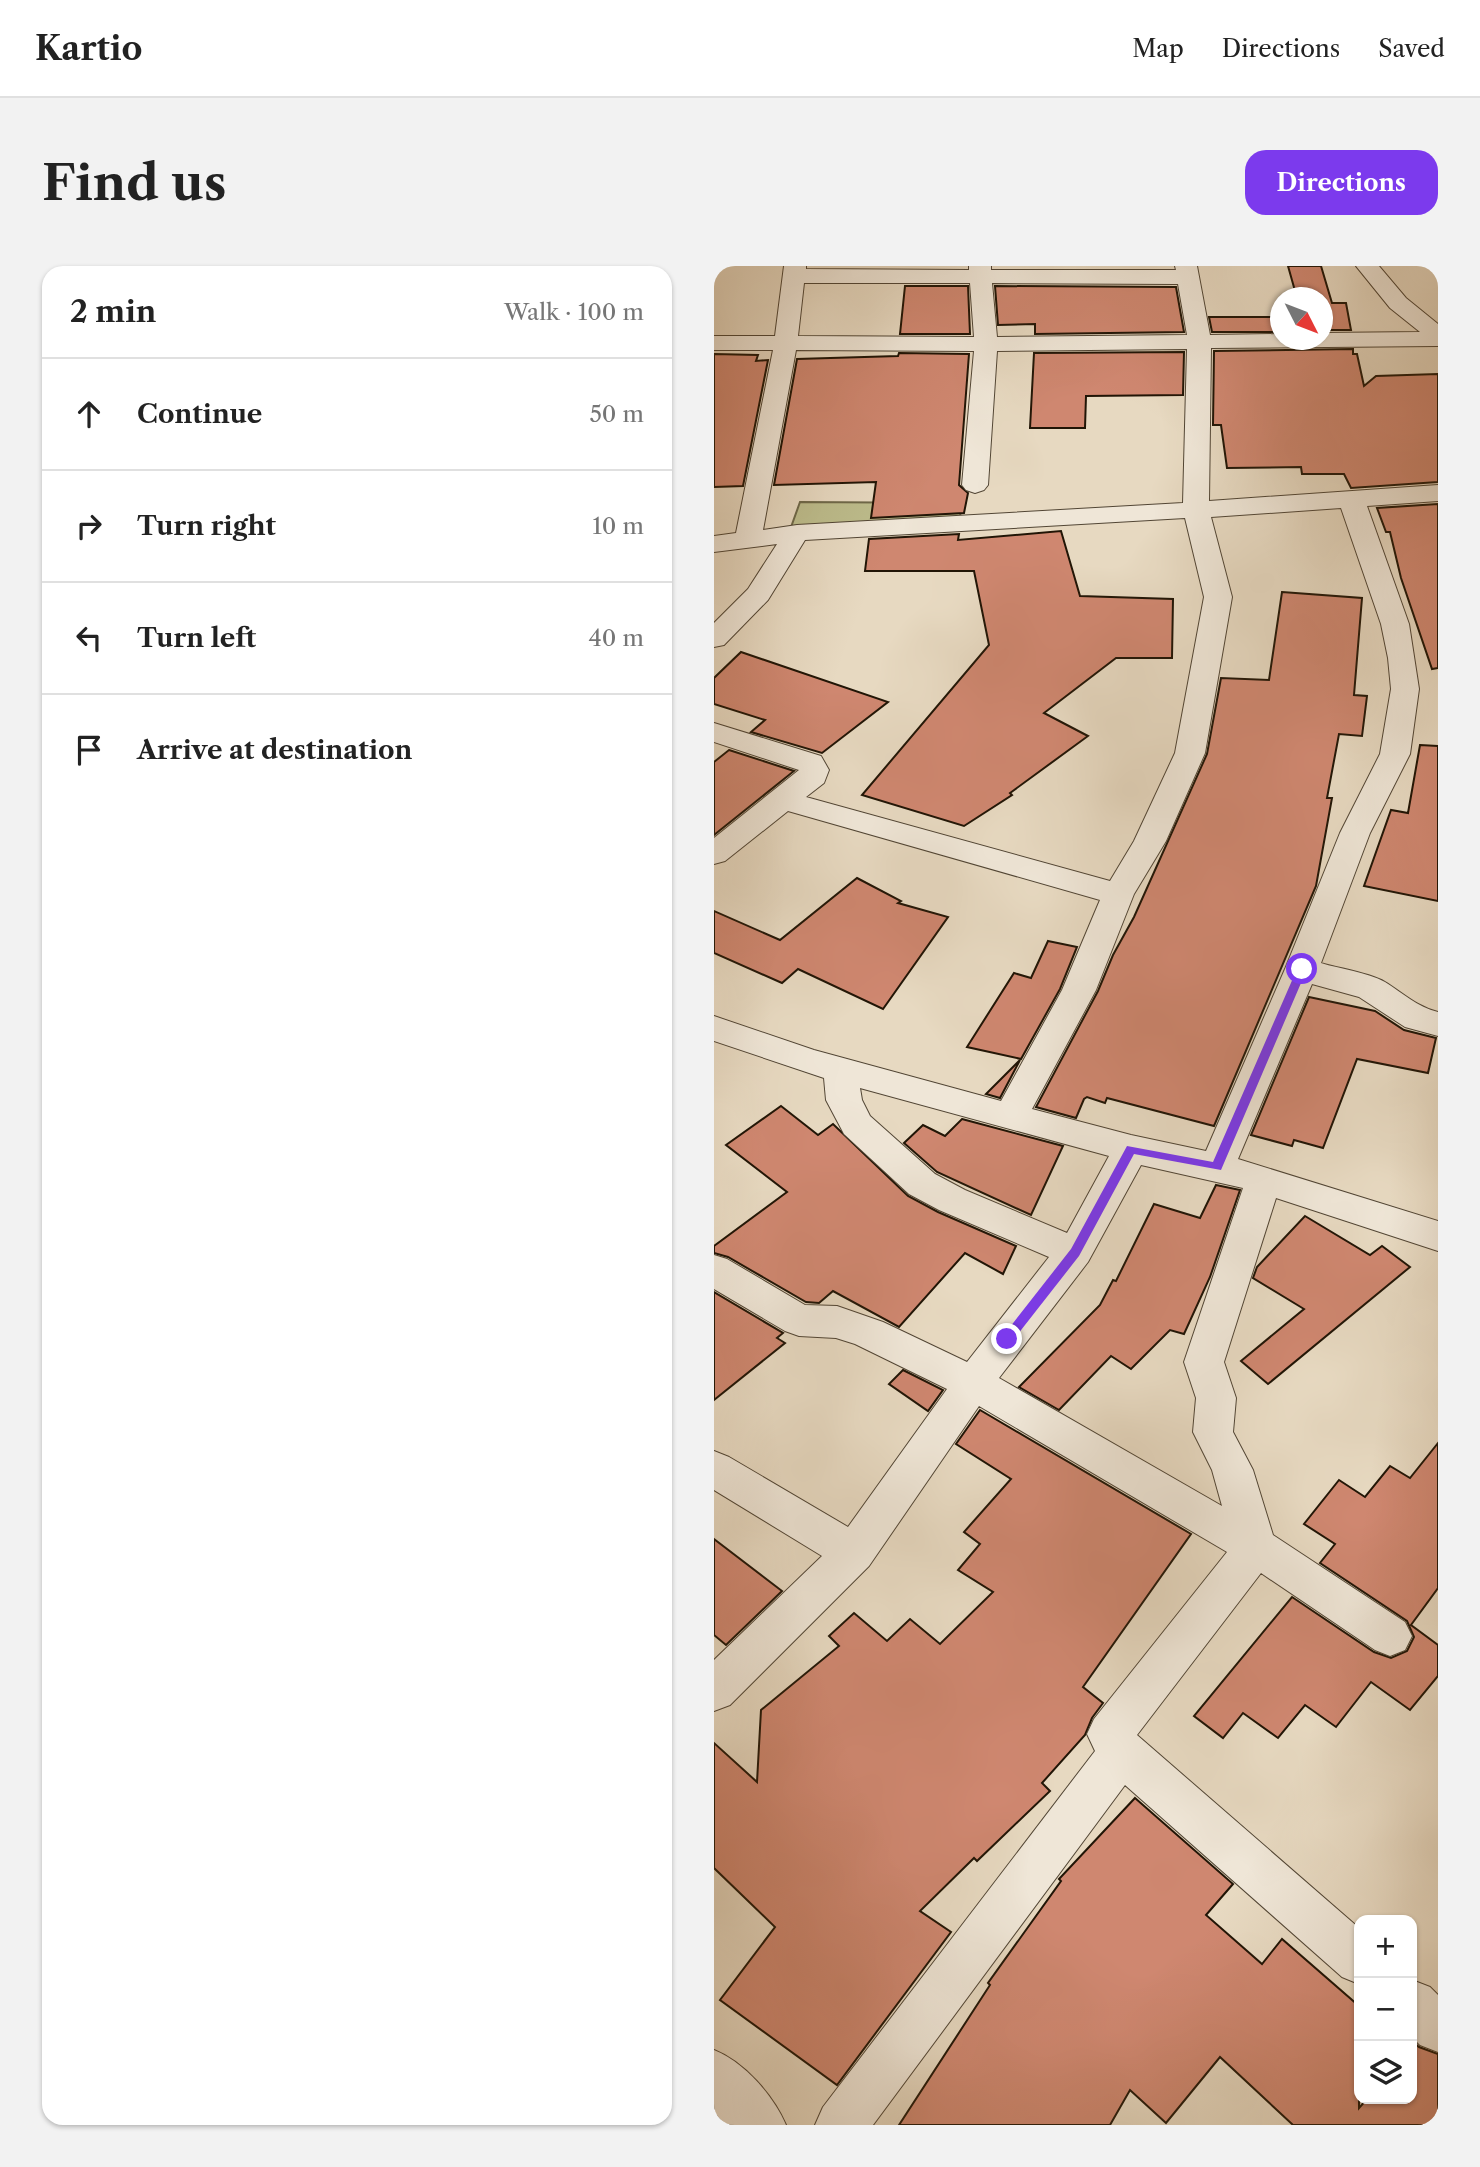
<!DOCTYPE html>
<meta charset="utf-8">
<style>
:root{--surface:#fff;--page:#f2f2f2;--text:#222;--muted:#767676;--line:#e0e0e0;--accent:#7c3aed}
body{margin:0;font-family:"Libre Caslon Text",serif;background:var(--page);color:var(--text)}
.controls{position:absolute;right:21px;bottom:21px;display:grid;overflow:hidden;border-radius:14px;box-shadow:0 2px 5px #0004}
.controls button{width:63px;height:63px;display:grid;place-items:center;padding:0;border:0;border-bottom:2px solid var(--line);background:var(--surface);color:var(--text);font:35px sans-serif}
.compass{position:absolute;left:556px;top:21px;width:63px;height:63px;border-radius:50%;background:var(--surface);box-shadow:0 2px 5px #0004;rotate:132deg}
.stop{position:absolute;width:21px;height:21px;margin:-16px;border:5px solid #7c3aed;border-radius:50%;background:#fff}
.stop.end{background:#7c3aed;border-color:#fff;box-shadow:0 2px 7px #0008}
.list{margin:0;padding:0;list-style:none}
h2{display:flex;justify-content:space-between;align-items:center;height:91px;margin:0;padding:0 28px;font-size:30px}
h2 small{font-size:23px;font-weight:400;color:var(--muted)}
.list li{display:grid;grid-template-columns:46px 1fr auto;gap:21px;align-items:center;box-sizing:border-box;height:112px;padding:0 28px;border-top:2px solid var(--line)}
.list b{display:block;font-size:26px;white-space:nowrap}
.list em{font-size:23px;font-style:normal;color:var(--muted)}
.icon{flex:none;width:38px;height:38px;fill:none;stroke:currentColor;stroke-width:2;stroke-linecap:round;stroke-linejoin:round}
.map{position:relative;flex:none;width:724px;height:1859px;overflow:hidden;border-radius:21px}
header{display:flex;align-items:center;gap:42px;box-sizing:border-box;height:98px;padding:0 35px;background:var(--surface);border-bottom:2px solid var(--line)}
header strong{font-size:33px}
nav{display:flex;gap:38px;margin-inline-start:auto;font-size:24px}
.intro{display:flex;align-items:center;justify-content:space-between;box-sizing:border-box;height:168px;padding:0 42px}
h1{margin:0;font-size:49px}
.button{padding:18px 32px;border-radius:21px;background:var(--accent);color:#fff;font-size:24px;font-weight:700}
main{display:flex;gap:42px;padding:0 42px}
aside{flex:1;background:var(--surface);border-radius:21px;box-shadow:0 2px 5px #0004}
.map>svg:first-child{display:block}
</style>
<header>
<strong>Kartio</strong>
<nav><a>Map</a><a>Directions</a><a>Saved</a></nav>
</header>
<div class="intro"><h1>Find us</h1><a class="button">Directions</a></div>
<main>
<aside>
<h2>2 min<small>Walk · 100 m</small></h2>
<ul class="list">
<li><svg class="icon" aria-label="ahead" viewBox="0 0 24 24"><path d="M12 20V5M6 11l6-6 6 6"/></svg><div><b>Continue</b></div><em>50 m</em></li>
<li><svg class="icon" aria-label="right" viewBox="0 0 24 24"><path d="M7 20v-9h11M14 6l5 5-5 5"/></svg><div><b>Turn right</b></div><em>10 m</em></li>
<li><svg class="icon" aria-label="left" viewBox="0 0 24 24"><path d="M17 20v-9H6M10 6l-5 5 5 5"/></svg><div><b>Turn left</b></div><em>40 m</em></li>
<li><svg class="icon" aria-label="arrive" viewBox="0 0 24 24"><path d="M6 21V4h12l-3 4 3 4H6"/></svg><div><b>Arrive at destination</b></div></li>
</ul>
</aside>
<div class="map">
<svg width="724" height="1859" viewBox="0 0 724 1859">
<rect width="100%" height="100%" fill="#e7d9c1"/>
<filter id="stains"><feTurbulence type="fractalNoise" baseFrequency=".00286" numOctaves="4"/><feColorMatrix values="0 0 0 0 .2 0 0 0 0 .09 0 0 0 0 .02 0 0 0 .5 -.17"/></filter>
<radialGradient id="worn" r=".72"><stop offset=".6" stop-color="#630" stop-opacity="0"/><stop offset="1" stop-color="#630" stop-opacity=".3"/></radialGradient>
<polygon fill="#bdbd8d" stroke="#6f694a" stroke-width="2" points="86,236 247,237 246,254 76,264"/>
<g fill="#cf8770" stroke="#211506" stroke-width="2">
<polygon points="574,0 607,0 618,37 632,37 637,64 608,64 608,32 583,32"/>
<polygon points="191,20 254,20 256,68 186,68"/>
<polygon points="281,20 462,21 470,66 321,68 321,58 284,59"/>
<polygon points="495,51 566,51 566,66 498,66"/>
<polygon points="639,83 639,88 643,88 650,120 662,110 724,108 724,216 637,222 630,208 588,208 587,201 513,202 507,159 499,159 500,85"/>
<polygon points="470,86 469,129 372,130 371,162 316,162 320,87"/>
<polygon points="185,87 255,88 245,219 254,227 250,247 157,252 162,216 60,219 83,93 184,90"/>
<polygon points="0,88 44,89 42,95 54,94 29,220 0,221"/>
<polygon points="724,238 724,402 718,403 687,312 676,266 672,266 663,242"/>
<polygon points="347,265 366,330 459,333 458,392 402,392 330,447 374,470 296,527 298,529 250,560 148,529 275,379 260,305 151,305 155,273 245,268 244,274"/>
<polygon points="568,326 648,332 640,429 653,430 648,470 625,468 613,532 618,532 602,620 500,860 393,832 391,837 373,831 370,833 362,852 322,841 384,725 399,689 420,651 493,488 507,412 555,414"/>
<polygon points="27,386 174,436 108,487 37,466 51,454 0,438 0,412"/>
<polygon points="706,479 724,480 724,635 650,620 677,544 694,547"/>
<polygon points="15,484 80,505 0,569 0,496"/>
<polygon points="143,612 187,635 184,637 234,651 169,743 84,703 68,717 0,687 0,645 66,674"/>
<polygon points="334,675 363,681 346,723 307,793 253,781 300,707 317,712"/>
<polygon points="595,731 661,745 690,764 722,772 714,807 643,793 609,882 580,874 578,880 537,869"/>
<polygon points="306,794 286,832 272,828"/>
<polygon points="67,840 104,869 119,858 194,930 224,946 302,980 289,1008 251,987 185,1061 119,1025 105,1037 92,1036 14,991 0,987 0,980 73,926 12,879"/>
<polygon points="248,853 349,880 317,949 223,906 190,877 209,859 231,870"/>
<polygon points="502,919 526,924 496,1011 470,1068 456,1064 417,1103 397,1090 345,1144 305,1121 386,1039 399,1014 402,1015 440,938 486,952"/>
<polygon points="591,950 656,989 668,980 696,1001 554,1118 527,1095 590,1043 539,1012 543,1001"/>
<polygon points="0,1026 69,1067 63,1072 71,1077 0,1134"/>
<polygon points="189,1104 229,1124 214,1145 175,1118"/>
<polygon points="266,1144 477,1268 369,1421 389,1437 378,1452 371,1469 328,1517 336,1525 263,1595 260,1592 206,1645 237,1666 123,1819 6,1734 61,1661 0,1602 0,1477 43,1516 47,1444 125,1380 115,1370 140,1347 173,1375 196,1353 226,1378 279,1326 244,1304 266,1278 250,1266 297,1213 242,1178"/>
<polygon points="724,1177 724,1322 697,1359 724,1379 724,1410 696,1444 657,1416 622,1461 591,1439 564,1472 529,1447 509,1472 480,1450 578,1331 660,1386 677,1392 693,1385 700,1371 693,1355 606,1297 621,1278 590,1258 625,1214 651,1231 676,1200 696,1212"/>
<polygon points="0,1273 68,1325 12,1379 0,1369"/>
<polygon points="421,1532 519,1618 492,1649 548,1698 568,1673 645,1740 645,1842 653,1833 698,1833 699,1776 705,1781 724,1788 724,1859 579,1859 506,1791 452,1857 416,1824 396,1859 185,1859 276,1719 274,1717 347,1615 345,1613"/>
</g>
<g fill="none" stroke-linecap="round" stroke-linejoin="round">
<defs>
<g id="street">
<path d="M 70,0 L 92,0 L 92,3 L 255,4 L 255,0 L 277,0 L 277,4 L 462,4 L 461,0 L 483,0 L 496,69 L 566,68 L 566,74 L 608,74 L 608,67 L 706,66 L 676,42 L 642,0 L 665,0 L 692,32 L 724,58 L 724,80 L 497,82 L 495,235 L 724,219 L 724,235 L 653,240 L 695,358 L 705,423 L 696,488 L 656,567 L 607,697 C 626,703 653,706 671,716 C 689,727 703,741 724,746 L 724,770 L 691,761 L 645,731 L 598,718 L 524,893 L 724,955 L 724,985 L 562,932 L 510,1096 L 522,1132 L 519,1166 L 539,1204 L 559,1269 L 691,1356 L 698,1370 L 691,1384 L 676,1390 L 661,1384 L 547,1307 L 423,1469 L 645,1662 L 645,1718 L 628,1711 L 411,1519 L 159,1859 L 101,1859 L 109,1841 L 381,1485 L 373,1468 L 380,1453 L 513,1286 L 265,1140 L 155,1300 L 16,1439 L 0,1445 L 0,1394 L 108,1290 L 0,1224 L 0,1185 L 15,1191 L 134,1261 L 233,1123 L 141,1078 L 122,1072 L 85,1070 L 71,1065 L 0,1023 L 0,989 L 13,993 L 91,1039 L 123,1040 L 169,1056 L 253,1096 L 335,991 L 225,944 L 195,928 L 130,868 L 112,834 L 110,812 L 0,775 L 0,750 L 100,784 L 287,835 L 348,724 L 386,634 L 74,545 L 11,595 L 0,598 L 0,572 L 85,504 L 0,476 L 0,457 L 107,490 L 115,504 L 110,517 L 92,531 L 396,615 L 420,575 L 461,487 L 490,331 L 471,252 L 91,274 L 54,334 L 10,379 L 0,381 L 0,357 L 34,323 L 63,278 L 0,286 L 0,270 L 22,267 L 59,84 L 0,84 L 0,70 L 61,70 ZM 90,17 L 256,17 L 260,71 L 84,70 ZM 278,17 L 464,18 L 473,69 L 283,71 ZM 473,83 L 469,237 L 83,259 L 49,264 L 82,84 L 260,85 L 248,219 L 252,224 L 261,227 L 270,224 L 274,219 L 283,85 ZM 627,242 L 667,358 L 674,392 L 677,423 L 666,488 L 626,567 L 571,703 L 492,885 L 417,869 L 318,843 L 382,724 L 420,628 L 452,575 L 491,487 L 518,331 L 497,251 ZM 146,822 L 395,890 L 353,967 L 251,924 L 221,908 L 156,850 L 148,834 ZM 427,899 L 529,922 L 470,1096 L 482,1132 L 479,1166 L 498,1204 L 508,1240 L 285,1112 L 374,996 Z"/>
<polygon points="698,1714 716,1721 724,1729 724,1786 706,1779 698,1771"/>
<path d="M 0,1784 C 30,1796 59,1829 72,1859 L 11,1859 L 0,1847 Z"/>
</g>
</defs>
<use href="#street" stroke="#524635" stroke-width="2"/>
<use href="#street" fill="#efe6d7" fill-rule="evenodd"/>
</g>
<polygon fill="#7c3aed" points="588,699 593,703 507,904 420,888 365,990 297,1077 289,1077 289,1070 357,983 413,880 499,896 583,703"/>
<rect width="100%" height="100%" filter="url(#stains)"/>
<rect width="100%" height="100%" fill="url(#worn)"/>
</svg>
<div class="controls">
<button>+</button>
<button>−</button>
<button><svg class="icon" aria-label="layers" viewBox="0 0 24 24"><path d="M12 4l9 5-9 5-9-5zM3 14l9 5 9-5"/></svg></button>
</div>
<svg class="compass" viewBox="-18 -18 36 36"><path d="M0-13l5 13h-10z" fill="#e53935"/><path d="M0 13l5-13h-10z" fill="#767676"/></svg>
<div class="stop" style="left:588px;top:703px"></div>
<div class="stop end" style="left:293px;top:1073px"></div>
</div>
</main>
